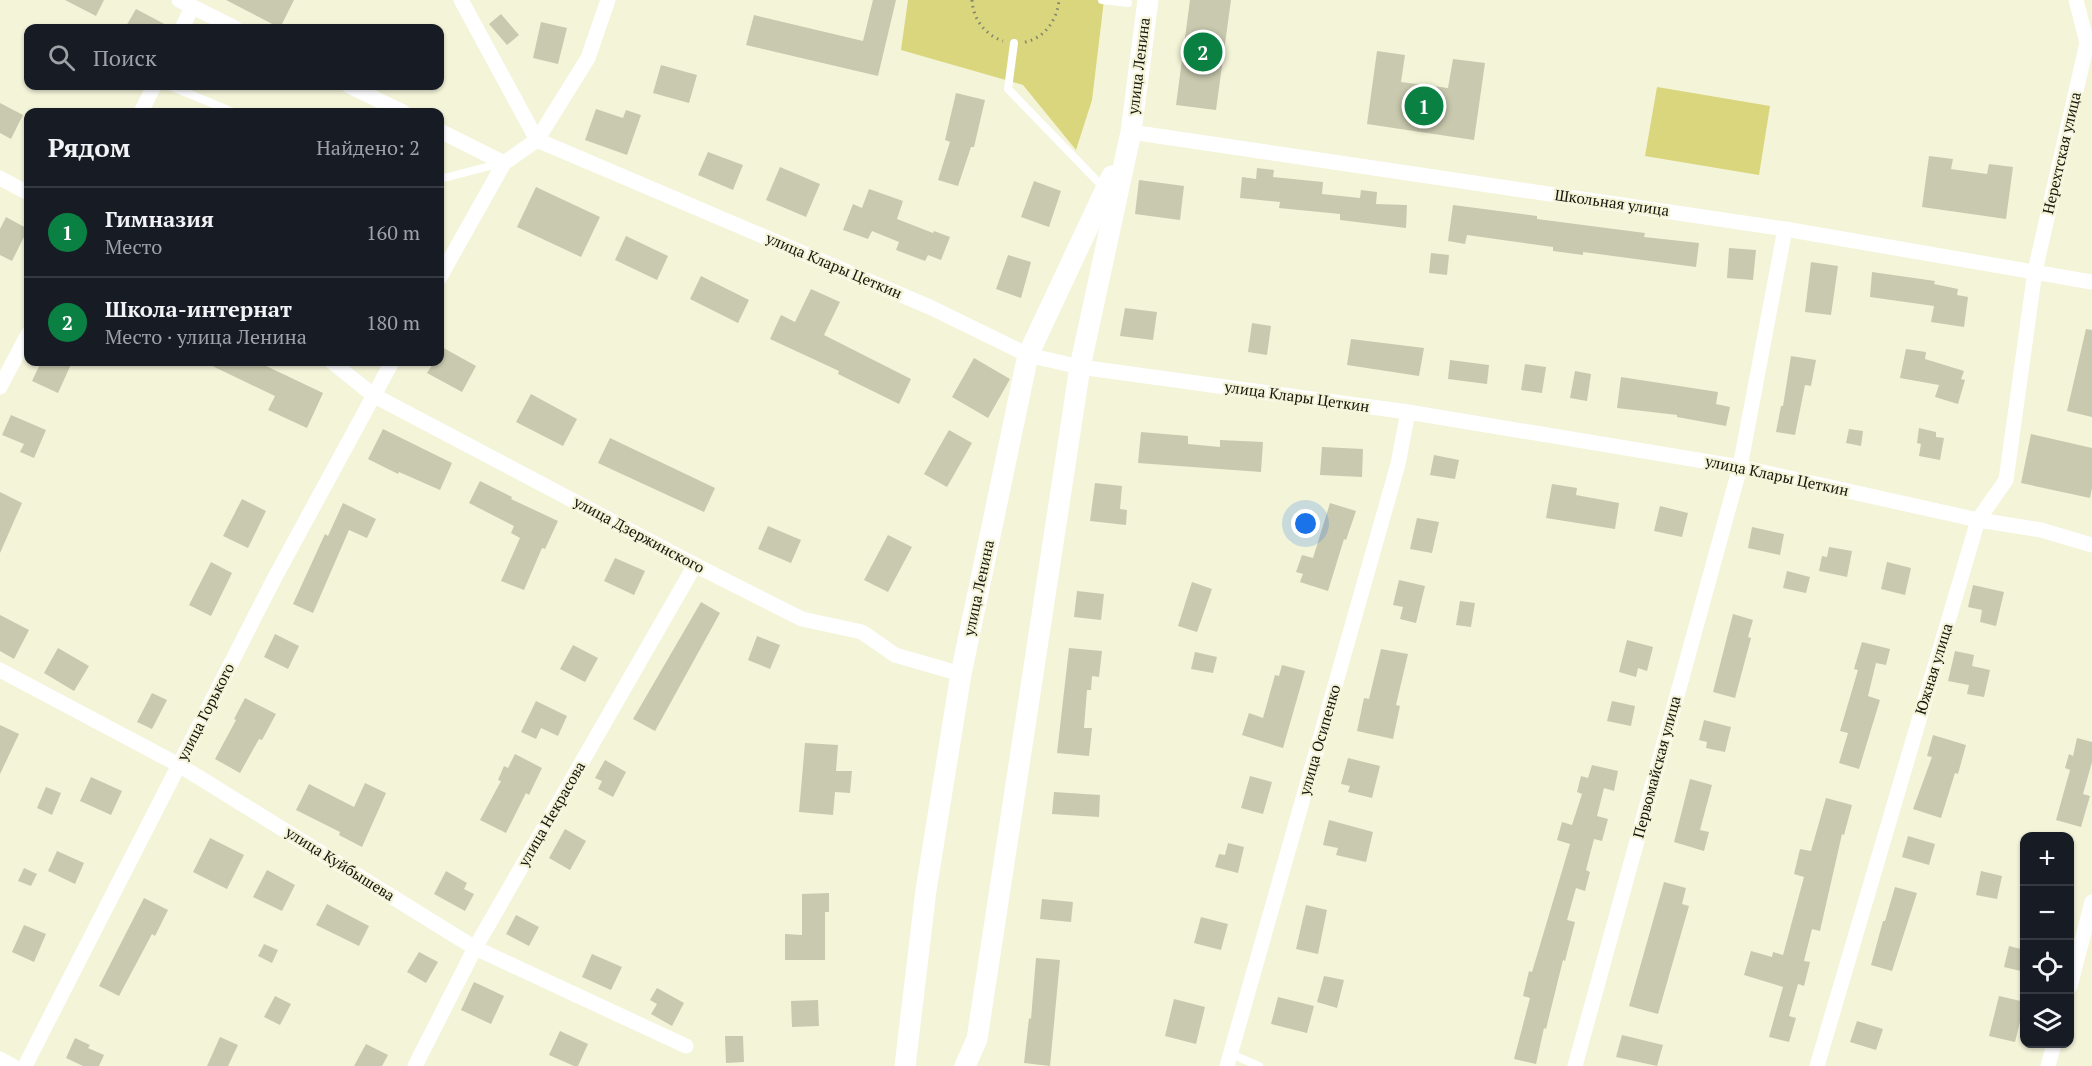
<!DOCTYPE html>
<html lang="ru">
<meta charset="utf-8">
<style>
:root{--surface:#171b24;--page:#20242c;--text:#f1f3f6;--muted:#9ea1a6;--line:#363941;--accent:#0b8043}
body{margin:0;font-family:"PT Serif",serif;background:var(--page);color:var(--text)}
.controls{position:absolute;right:18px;bottom:18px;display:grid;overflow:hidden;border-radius:12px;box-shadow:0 2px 4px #0004}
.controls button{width:54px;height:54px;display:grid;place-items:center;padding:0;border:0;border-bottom:2px solid var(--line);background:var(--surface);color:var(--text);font:30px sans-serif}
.you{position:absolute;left:1306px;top:524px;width:21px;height:21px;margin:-15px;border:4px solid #fff;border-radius:50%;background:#1a73e8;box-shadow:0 0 0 9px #1a73e833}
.badge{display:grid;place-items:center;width:39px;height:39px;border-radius:50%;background:var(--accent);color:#fff;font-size:20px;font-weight:700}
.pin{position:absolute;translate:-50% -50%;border:3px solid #fff;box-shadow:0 2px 6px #0006}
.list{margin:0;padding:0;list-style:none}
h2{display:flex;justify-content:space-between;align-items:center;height:78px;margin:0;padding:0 24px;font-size:26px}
h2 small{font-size:20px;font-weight:400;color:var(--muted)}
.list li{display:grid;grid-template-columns:39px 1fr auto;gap:18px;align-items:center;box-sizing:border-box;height:90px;padding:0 24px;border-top:2px solid var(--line)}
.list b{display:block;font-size:22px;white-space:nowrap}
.list p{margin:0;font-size:20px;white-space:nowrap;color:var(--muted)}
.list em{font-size:20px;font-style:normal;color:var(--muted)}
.icon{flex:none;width:33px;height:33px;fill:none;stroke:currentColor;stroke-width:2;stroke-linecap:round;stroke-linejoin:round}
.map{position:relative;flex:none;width:2092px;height:1066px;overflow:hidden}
.search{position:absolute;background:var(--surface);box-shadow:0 2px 4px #0004;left:24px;top:24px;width:420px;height:66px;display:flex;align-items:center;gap:15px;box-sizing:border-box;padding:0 21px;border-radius:12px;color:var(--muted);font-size:22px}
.panel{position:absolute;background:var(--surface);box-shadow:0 2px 4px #0004;left:24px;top:108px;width:420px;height:258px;border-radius:12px}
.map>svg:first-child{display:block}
</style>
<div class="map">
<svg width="2092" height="1066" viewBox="0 0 2092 1066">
<rect width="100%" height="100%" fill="#f4f4d9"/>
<g fill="#d9d67d">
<polygon points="908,0 1104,0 1092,100 1076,150 1023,85 901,50"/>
<polygon points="1657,87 1770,106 1759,175 1645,156"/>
</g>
<g fill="#c9c9af">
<polygon points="65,0 104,0 96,16"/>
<polygon points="226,0 294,0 280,28"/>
<polygon points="873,0 896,0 878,76 746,45 754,15 863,41"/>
<polygon points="1190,0 1231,0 1216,110 1176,105"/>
<polygon points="136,9 172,28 125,28"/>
<polygon points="501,14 519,35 507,45 489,24"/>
<polygon points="541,22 567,28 558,64 533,58"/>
<polygon points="1377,51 1405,55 1401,82 1448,88 1453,59 1485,63 1474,140 1367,124"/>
<polygon points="661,65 697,75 689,103 653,93"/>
<polygon points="956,93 985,100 974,147 971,147 958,186 938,180 950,142 945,140"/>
<polygon points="0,103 23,115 11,139 0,133"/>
<polygon points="596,109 623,118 626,110 641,115 627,155 585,140"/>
<polygon points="708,152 743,165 733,190 698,175"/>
<polygon points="1929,156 1953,159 1951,169 1987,174 1989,164 2013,167 2006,219 1922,207"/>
<polygon points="780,167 820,184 806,217 766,200"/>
<polygon points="1257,168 1274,170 1273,177 1323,182 1322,194 1360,198 1361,190 1377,192 1376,204 1407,205 1406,228 1340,220 1340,214 1279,208 1280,202 1240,198 1242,177 1256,179"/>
<polygon points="1139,180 1184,186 1180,220 1135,214"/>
<polygon points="1034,181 1061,191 1049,227 1021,217"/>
<polygon points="536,187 600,217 581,257 517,227"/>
<polygon points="869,189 903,201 897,219 933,233 934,231 950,237 941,260 928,255 925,261 896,250 899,242 872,231 868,239 843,230 853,204 862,208"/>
<polygon points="1453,205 1537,216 1537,219 1645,233 1644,237 1699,243 1696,267 1583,252 1583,255 1553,251 1553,247 1467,235 1465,244 1448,241"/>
<polygon points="6,217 28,229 12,261 0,255 0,229"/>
<polygon points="626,236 668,256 657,280 615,260"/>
<polygon points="1729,248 1756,250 1753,280 1727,278"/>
<polygon points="1431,253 1449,255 1447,275 1429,273"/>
<polygon points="1008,255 1031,262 1021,298 996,289"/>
<polygon points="1811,262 1838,266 1831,315 1805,312"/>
<polygon points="1872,272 1935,281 1934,284 1958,289 1957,295 1968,297 1964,327 1931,322 1934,306 1870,297"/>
<polygon points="701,276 749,300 738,323 690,299"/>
<polygon points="811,289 840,302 824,335 911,379 899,404 838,374 839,371 770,339 781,315 795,322"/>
<polygon points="1125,308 1157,312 1153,340 1120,336"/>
<polygon points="1252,323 1271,326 1267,355 1248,352"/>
<polygon points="2086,329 2092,330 2092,417 2067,411"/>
<polygon points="1351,339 1424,348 1419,376 1347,365"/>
<polygon points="440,346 476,366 462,392 427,373 434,362 440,362"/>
<polygon points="1906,349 1926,352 1925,359 1964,371 1961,379 1965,380 1958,404 1935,397 1939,385 1900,378"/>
<polygon points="1791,356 1816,360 1811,386 1805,385 1795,435 1776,432 1781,406 1783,406"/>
<polygon points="974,358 1010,379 988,418 952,397"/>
<polygon points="1450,360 1489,365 1487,384 1448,379"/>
<polygon points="41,362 72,362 58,393 32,381"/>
<polygon points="204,362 266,362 264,365 323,393 307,428 268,410 275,396"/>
<polygon points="1525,364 1546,367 1542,393 1521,390"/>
<polygon points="1575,371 1591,374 1587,401 1570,398"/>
<polygon points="1621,377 1718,392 1716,404 1730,407 1726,426 1677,417 1677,415 1617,408"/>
<polygon points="531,394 577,419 563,446 516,422"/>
<polygon points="11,415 46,430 34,458 20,452 24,444 2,435"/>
<polygon points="1919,428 1936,432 1936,437 1944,438 1940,460 1919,456 1921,444 1917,443"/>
<polygon points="383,429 452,463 440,490 399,472 398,474 368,459"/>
<polygon points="1849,429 1863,431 1861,446 1846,443"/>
<polygon points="949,430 972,443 947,487 924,474"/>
<polygon points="1141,432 1188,436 1188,444 1220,447 1220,440 1263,442 1261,472 1138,463"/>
<polygon points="2031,434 2092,448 2092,488 2090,498 2021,483"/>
<polygon points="610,438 715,488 704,512 598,463"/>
<polygon points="1322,447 1363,449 1362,477 1320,475"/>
<polygon points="1434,455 1459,460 1455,479 1430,475"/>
<polygon points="480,481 512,497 511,499 558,521 545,549 542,548 524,590 501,581 520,538 511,533 514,526 469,503"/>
<polygon points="1095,483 1122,486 1120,509 1127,510 1126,525 1090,521"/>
<polygon points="1552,484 1577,488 1576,495 1619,503 1615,529 1546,518"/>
<polygon points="0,492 22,503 0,553"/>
<polygon points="242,499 266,511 248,548 223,536"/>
<polygon points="343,503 376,519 367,538 349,530 313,613 293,604 325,534 328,536"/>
<polygon points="1330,503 1356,511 1346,540 1344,539 1328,591 1300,582 1303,574 1296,572 1302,555 1313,558"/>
<polygon points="1660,506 1688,513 1682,537 1654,531"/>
<polygon points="1417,518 1439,522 1432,553 1410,549"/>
<polygon points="768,526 801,540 791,563 758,549"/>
<polygon points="1752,527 1784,534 1780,555 1748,548"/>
<polygon points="888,535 912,547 888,592 864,580"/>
<polygon points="1829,547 1852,551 1847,577 1819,571 1822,556 1827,557"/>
<polygon points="615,558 645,571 634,595 604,581"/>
<polygon points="211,562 232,573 211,616 189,605"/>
<polygon points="1887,562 1911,568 1905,595 1881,589"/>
<polygon points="1787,571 1810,577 1806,593 1783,588"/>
<polygon points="1399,580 1425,586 1416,623 1400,619 1403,607 1393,605"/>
<polygon points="1192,582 1212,589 1197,632 1178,626"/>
<polygon points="1973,585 2004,592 1996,626 1980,622 1982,610 1968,607"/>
<polygon points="1077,591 1104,594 1101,620 1074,617"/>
<polygon points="1460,601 1475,603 1471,627 1456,625"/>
<polygon points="701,602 720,613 655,731 633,719"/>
<polygon points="1733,614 1753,620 1748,637 1751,638 1735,698 1713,692"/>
<polygon points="0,615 29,630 14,659 0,651"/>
<polygon points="275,634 299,646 288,669 264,657"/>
<polygon points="757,636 780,645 770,669 748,660"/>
<polygon points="1627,640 1653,647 1647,671 1638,668 1636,677 1619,672"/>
<polygon points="1862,642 1890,649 1886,665 1876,663 1868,696 1880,700 1859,769 1839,763 1848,733 1840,731 1858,670 1854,669"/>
<polygon points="573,645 598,658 585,682 560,669"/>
<polygon points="58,648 89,666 74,691 44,673"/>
<polygon points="1069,648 1102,651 1099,677 1092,676 1091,690 1087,690 1084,728 1092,728 1089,756 1057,753"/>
<polygon points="1381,649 1408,654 1396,705 1400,706 1393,739 1357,731 1364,698 1369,699"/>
<polygon points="1955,651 1974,655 1972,666 1990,670 1984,697 1967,694 1969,685 1948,681"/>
<polygon points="1195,652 1217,657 1213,673 1191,669"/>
<polygon points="1282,665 1305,671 1283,748 1242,735 1249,713 1263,718 1275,675 1279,676"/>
<polygon points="152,693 167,700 152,729 137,722"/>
<polygon points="245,698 276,714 262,740 259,739 240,773 215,759 236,720 234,719"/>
<polygon points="536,701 567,716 558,736 541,728 536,739 521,732"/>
<polygon points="1612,701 1635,706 1631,726 1607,721"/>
<polygon points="1704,720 1731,727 1725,752 1706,748 1707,742 1699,740"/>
<polygon points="0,725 19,734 0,774"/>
<polygon points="1933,735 1966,745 1958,774 1955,773 1941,818 1913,809 1932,757 1927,756"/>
<polygon points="2077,738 2092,742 2092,762 2083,794 2090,796 2081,827 2056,820 2070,770 2065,768 2069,754 2073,756"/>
<polygon points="805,743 838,745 836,771 852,771 850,793 835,792 833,815 799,812"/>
<polygon points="515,754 542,768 529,795 526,793 506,833 480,820 501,781 498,780 504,766 508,768"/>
<polygon points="1348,758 1380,766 1372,798 1348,792 1350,786 1341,784"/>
<polygon points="605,760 626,772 613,797 598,789 602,781 595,778"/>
<polygon points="1592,765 1618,771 1614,791 1604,788 1597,816 1608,819 1602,841 1594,839 1586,870 1590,872 1585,891 1576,888 1567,920 1575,922 1565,961 1563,960 1546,1029 1544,1028 1536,1064 1514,1059 1530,998 1523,996 1529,971 1532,972 1570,844 1557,840 1562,822 1572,825 1582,794 1577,792 1581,776 1588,778"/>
<polygon points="1250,776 1272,782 1263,814 1241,808"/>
<polygon points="91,777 122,791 111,815 80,801"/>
<polygon points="1690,779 1712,785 1700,830 1709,832 1704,851 1674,842"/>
<polygon points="365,783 386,793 362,847 339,835 340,832 296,810 309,784 354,807"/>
<polygon points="46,787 61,793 52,815 37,808"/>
<polygon points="1054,792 1100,795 1099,817 1052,814"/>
<polygon points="1826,798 1852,805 1844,835 1842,834 1820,931 1812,929 1804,961 1810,962 1804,986 1798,984 1789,1016 1796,1018 1789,1042 1769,1037 1783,987 1744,975 1751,951 1772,957 1773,952 1783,955 1804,877 1794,874 1800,849 1811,851"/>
<polygon points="1329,820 1373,832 1366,862 1336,855 1338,848 1323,845"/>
<polygon points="565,829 586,841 570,870 549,858"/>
<polygon points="1908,836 1935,844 1929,865 1902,857"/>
<polygon points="210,838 244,855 227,889 193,872"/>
<polygon points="1228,843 1244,847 1238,873 1215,867 1219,854 1225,855"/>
<polygon points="57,851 84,863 75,884 48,871"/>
<polygon points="24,868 37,874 31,886 18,881"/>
<polygon points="267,870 295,885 282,911 253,897"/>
<polygon points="446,871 467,883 464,889 474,894 465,911 434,894"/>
<polygon points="1981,871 2002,876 1997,899 1976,895"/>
<polygon points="1664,882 1686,888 1682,904 1689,906 1658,1014 1629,1006"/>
<polygon points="1895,887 1917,893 1892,971 1871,965 1883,921 1885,921"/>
<polygon points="829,893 829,912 825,912 825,960 785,960 785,934 802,935 802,894"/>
<polygon points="144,898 168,910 155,936 152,934 119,996 99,986"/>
<polygon points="1042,899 1073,902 1071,922 1040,919"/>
<polygon points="327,904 369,926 359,946 316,925"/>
<polygon points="1306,905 1327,910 1318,954 1296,949"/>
<polygon points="516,915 539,927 529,946 506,934"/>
<polygon points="1201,917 1228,924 1221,950 1194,943"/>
<polygon points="24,925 46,934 34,962 12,952"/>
<polygon points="264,944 278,950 272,963 258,956"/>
<polygon points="2009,946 2025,950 2025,972 2004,967"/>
<polygon points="419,952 438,962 426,983 407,972"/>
<polygon points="592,954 622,967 611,990 582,977"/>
<polygon points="1036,958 1060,960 1050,1066 1024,1063 1029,1018 1031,1019"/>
<polygon points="1324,976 1344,980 1337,1008 1317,1002"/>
<polygon points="474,982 504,996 491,1024 461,1010"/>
<polygon points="657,988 684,1003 672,1026 651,1014 657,1004 650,1000"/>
<polygon points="275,996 291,1004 280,1025 264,1017"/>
<polygon points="1999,996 2025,1002 2015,1042 1989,1036"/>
<polygon points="1278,997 1314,1006 1307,1033 1271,1024"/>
<polygon points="1174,999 1205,1007 1196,1044 1165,1036"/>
<polygon points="818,1000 819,1026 792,1027 791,1001"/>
<polygon points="1857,1021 1883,1029 1876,1050 1850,1042"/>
<polygon points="560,1031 588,1044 578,1066 574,1066 549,1055"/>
<polygon points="1622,1035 1663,1045 1657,1066 1616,1057"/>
<polygon points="725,1036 743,1036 744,1062 726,1063"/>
<polygon points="220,1037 238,1045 228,1066 207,1066"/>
<polygon points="75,1038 90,1045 88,1048 104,1055 99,1066 83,1066 66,1058"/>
<polygon points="366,1044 388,1055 382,1066 354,1066"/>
</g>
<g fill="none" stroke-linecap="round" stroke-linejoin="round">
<g stroke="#838371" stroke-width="3" stroke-dasharray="1.5 4.5" stroke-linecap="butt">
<path d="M 972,0 C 973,19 985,35 1003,41"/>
<path d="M 1025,42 C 1045,38 1057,20 1059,0"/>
</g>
<g stroke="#fff" stroke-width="8">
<polyline points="1102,0 1128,3"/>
<polyline points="1014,43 1008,89 1104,188"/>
<polyline points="170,86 233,112"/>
<polyline points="440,179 502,163"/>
<polyline points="1231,1054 1259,1066"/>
</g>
<g stroke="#fff" stroke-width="15">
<polyline points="179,0 235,28"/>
<polyline points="461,0 537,140"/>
<polyline points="182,28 192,7"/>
<polyline points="349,86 403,112"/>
<polyline points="141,112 154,86"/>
<polyline points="440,131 504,163"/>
<polyline points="1131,132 1785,229 2092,282"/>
<polyline points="537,140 932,308 1028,355 1080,367 1408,412 1740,467 1978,520 2041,530 2092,545"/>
<polyline points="0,178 28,193"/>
<polyline points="440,277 504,163 537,140 588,58 608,0"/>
<polyline points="332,362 373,395 695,565 802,619 862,632 895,655 961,674"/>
<polyline points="0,387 28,334"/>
<polyline points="0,670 179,765 475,948 686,1046"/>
<polyline points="2070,986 2092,902"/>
<polyline points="0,1059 13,1066"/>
<polyline points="25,1066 274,579 392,362"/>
<polyline points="415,1066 475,948 695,565"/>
<polyline points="1227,1066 1398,464 1408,412"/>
<polyline points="1575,1066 1740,467 1785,229"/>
<polyline points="1817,1066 1978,520 2006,480 2035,271 2087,43 2076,0"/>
<polyline points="2048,1066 2054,1044"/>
</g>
<g stroke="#fff" stroke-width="21">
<polyline points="905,1066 926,890 961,674 1028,355 1112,176"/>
<polyline points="965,1066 977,1039 1080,367 1131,132 1148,0"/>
</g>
</g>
<g text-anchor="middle" stroke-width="4.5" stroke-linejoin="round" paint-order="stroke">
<g font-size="15" fill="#15150c" stroke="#f4f4d9">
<text transform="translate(1139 66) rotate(-83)" y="5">улица Ленина</text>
<text transform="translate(2062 153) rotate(-77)" y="5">Нерехтская улица</text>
<text transform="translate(1612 203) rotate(8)" y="5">Школьная улица</text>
<text transform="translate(834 266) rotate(23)" y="5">улица Клары Цеткин</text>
<text transform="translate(1297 397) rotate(8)" y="5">улица Клары Цеткин</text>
<text transform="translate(1777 476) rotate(12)" y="5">улица Клары Цеткин</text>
<text transform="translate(639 535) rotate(28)" y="5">улица Дзержинского</text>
<text transform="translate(979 588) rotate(-78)" y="5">улица Ленина</text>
<text transform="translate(1934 669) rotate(-73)" y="5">Южная улица</text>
<text transform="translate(206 712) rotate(-63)" y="5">улица Горького</text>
<text transform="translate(1320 740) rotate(-74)" y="5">улица Осипенко</text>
<text transform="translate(1657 767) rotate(-75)" y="5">Первомайская улица</text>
<text transform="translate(552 814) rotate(-60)" y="5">улица Некрасова</text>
<text transform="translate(340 864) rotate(32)" y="5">улица Куйбышева</text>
</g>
</g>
</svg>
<div class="controls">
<button>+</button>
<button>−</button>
<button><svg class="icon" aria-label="locate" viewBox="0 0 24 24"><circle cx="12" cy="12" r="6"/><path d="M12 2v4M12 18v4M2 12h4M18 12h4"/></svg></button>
<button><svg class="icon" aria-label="layers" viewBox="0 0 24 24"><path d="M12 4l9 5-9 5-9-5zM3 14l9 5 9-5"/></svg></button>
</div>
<div class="you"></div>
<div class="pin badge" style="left:1424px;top:106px">1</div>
<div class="pin badge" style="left:1203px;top:52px">2</div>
<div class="search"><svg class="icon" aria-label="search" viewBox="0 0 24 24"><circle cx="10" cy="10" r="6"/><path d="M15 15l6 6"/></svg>Поиск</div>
<section class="panel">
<h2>Рядом<small>Найдено: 2</small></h2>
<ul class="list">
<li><span class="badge">1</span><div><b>Гимназия</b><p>Место</p></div><em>160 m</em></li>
<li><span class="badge">2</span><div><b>Школа-интернат</b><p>Место · улица Ленина</p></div><em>180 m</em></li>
</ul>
</section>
</div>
